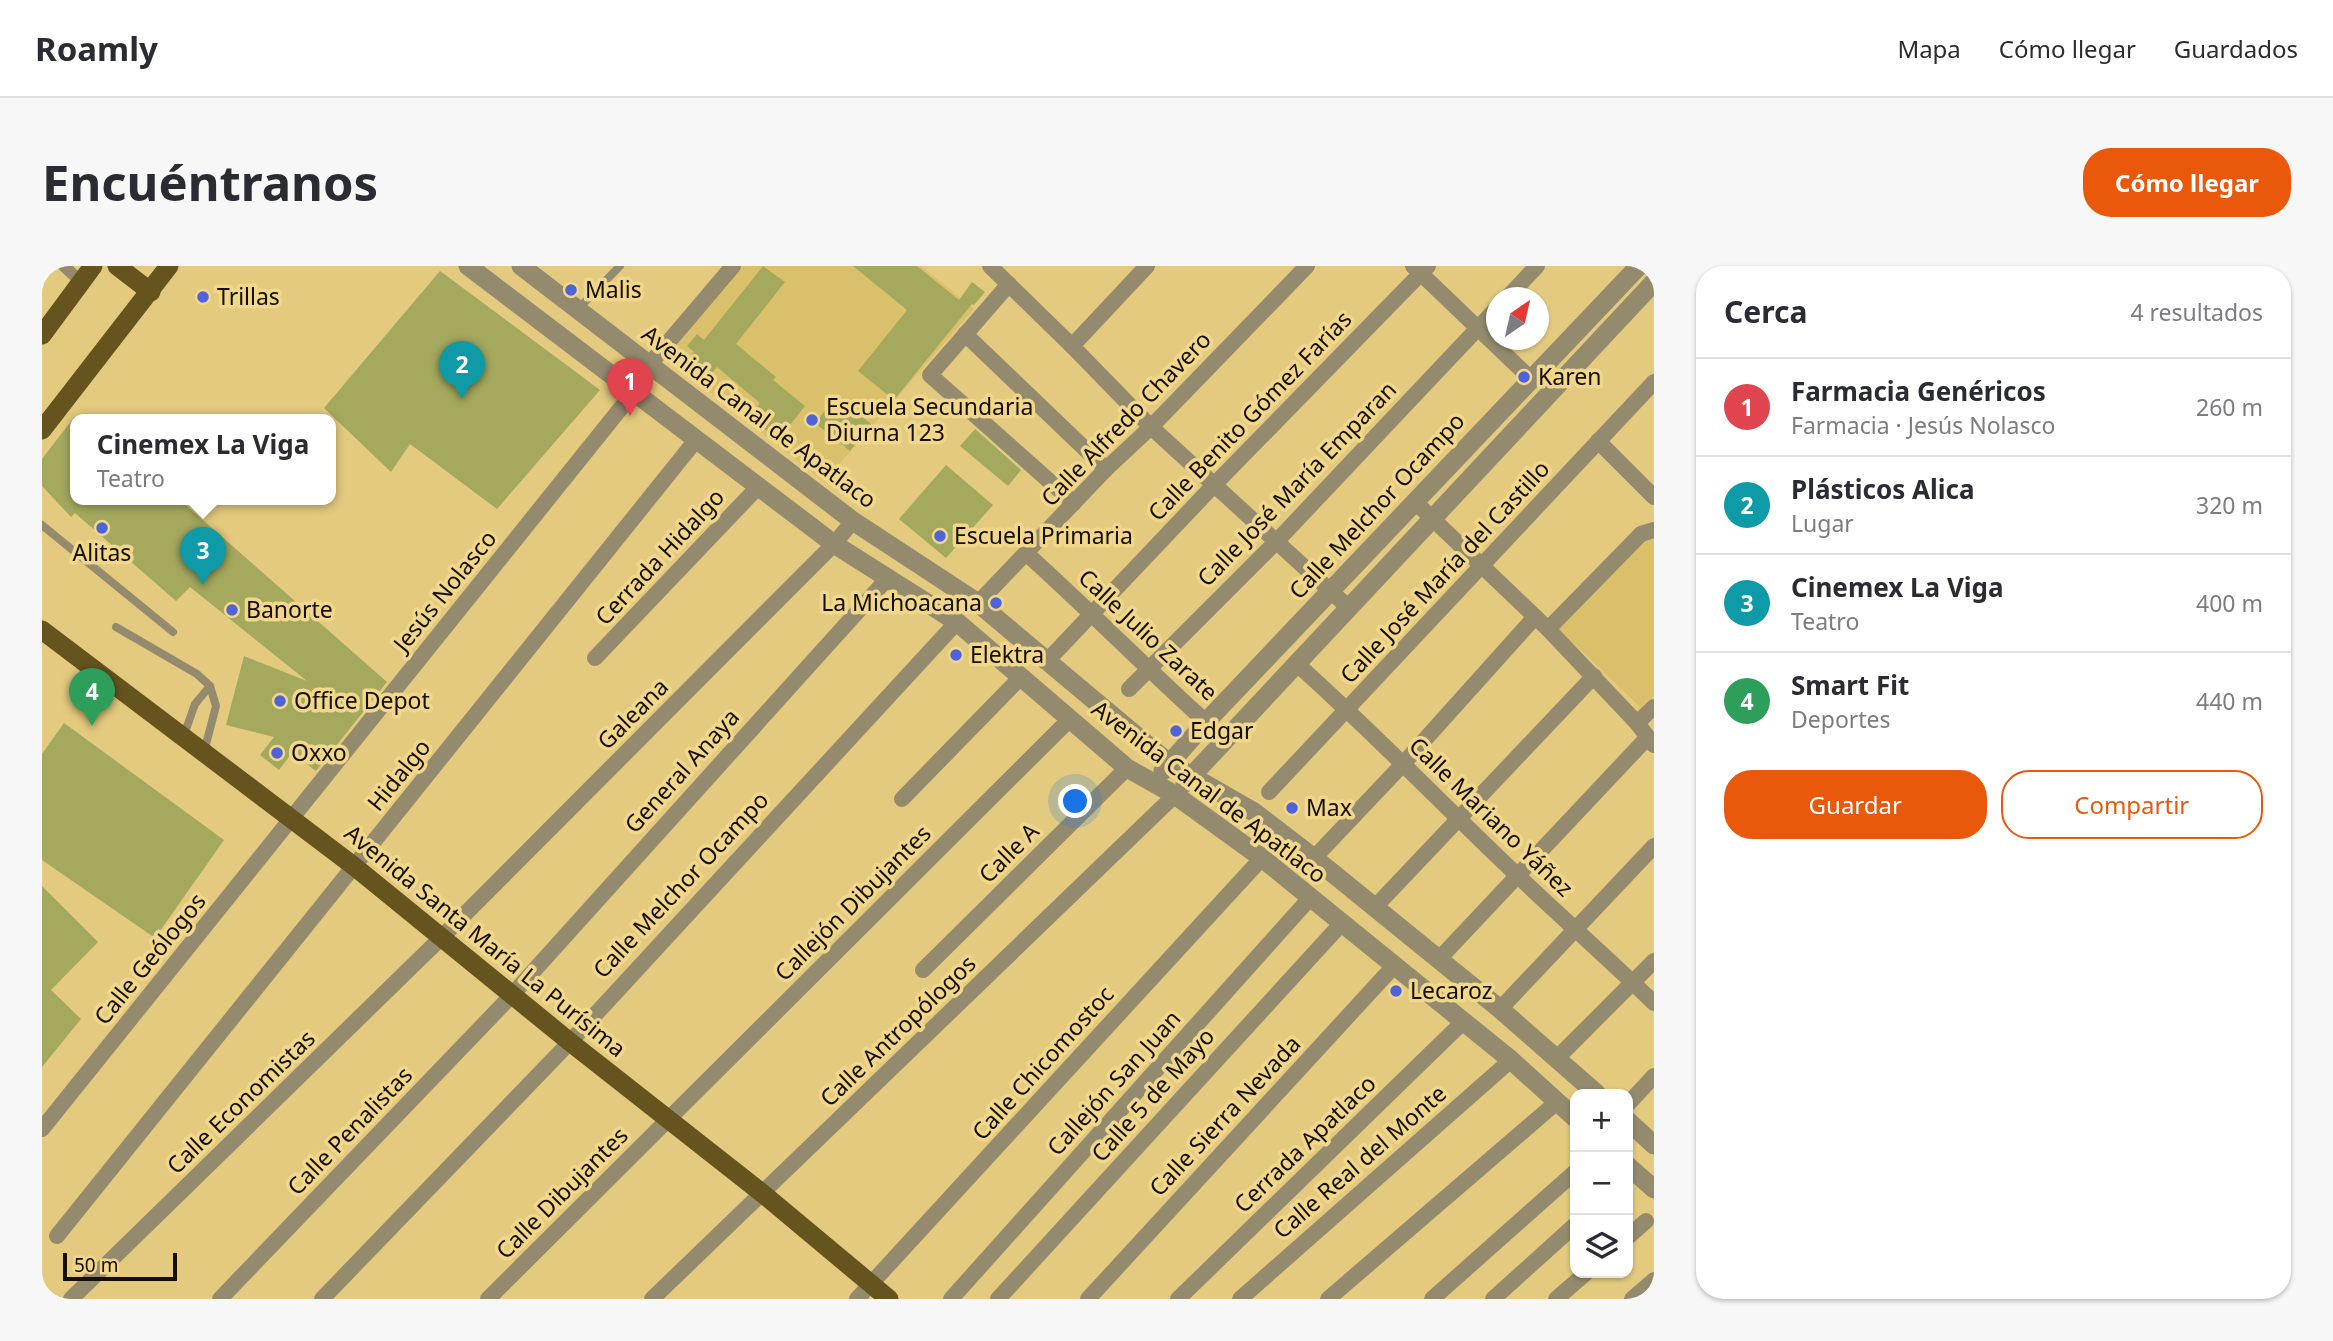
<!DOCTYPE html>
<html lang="es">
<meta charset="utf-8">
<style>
:root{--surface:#fff;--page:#f7f7f7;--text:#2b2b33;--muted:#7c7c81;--line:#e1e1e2;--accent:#ea580c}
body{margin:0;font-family:"Noto Sans",sans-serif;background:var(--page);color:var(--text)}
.controls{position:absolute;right:21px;bottom:21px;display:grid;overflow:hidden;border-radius:14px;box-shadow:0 2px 5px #0004}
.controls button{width:63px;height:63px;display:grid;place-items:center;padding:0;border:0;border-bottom:2px solid var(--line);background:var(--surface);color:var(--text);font:35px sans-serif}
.compass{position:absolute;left:1444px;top:21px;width:63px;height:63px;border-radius:50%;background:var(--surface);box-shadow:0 2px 5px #0004;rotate:34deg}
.scale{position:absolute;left:21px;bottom:18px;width:114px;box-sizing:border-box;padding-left:7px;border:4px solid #160f00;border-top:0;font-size:19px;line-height:24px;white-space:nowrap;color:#160f00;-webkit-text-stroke:5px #f0d78b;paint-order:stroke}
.you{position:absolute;left:1034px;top:536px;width:24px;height:24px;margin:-18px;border:5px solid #fff;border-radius:50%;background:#1a73e8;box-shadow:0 0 0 10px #1a73e833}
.badge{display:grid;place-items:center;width:46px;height:46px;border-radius:50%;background:var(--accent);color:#fff;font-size:23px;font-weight:700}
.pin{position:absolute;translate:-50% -58px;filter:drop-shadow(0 2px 4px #0008)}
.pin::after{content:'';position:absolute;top:37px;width:24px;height:21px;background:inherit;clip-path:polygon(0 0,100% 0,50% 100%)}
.popup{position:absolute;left:28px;top:148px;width:266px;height:91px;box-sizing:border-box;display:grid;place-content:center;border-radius:14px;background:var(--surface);filter:drop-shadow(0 2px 5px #0005);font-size:23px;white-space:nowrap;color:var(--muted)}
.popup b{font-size:26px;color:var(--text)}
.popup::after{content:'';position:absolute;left:50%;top:100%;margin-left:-14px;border:14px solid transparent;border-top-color:var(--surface)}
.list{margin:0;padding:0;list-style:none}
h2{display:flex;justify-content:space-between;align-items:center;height:91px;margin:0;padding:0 28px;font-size:30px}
h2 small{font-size:23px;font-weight:400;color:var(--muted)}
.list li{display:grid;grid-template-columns:46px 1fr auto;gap:21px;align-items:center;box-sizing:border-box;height:98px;padding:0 28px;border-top:2px solid var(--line)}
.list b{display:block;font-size:26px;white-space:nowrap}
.list p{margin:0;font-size:23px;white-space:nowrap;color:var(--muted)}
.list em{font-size:23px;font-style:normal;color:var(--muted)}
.actions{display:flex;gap:14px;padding:21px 28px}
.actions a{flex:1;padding:16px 0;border:2px solid var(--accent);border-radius:28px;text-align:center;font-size:24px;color:var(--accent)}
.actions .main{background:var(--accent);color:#fff}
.icon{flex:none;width:38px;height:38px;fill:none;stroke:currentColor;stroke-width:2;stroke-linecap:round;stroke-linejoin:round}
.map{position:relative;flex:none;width:1612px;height:1033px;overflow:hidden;border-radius:28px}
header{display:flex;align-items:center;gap:42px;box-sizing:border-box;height:98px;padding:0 35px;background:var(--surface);border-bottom:2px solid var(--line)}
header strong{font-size:33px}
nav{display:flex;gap:38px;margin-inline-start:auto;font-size:24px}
.intro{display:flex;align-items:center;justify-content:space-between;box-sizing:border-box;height:168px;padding:0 42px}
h1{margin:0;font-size:49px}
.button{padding:18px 32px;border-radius:28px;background:var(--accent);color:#fff;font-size:24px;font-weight:700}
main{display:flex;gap:42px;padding:0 42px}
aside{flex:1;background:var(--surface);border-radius:28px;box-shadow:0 2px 5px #0004}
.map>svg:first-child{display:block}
</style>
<header>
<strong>Roamly</strong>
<nav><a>Mapa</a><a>Cómo llegar</a><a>Guardados</a></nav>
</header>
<div class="intro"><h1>Encuéntranos</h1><a class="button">Cómo llegar</a></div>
<main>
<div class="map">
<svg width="1612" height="1033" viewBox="0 0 1612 1033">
<rect width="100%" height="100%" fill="#e3ca7e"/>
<g fill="#dbc06b">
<polygon points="697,0 879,0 932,43 782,216 625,92"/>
<polygon points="1612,272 1612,430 1600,443 1517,363 1604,273"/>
</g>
<g fill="#a4a95e">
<polygon points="721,0 743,16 694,78 734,111 731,114 763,140 736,174 707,151 718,137 675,101 662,117 641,100 652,86 645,80 655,68 662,74"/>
<polygon points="811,0 875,0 917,34 930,16 943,26 932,39 930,38 852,134 816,105 865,44"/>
<polygon points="398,5 558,124 455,243 368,178 349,206 282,142"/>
<polygon points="795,130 829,158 808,185 773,157"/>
<polygon points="33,150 33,233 137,233 345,416 274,505 250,487 237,504 218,489 232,471 184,459 202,390 265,415 148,321 134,335 33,247 29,251 0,220 0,193"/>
<polygon points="933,163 979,204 966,220 918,180"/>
<polygon points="904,199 951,239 904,292 857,253"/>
<polygon points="22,457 182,574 113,672 0,594 0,488"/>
<polygon points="0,620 56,676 9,724 39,753 0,801"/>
</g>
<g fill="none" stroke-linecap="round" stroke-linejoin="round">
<g stroke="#948b6f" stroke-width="8">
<polyline points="536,43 578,0"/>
<polyline points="0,259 131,366"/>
<polyline points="74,361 155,408 168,420 174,440 162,486"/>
<polyline points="142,469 153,438 168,420"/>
</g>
<polyline stroke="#948b6f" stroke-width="12" points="22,0 39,16"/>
<g stroke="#948b6f" stroke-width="16">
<polyline points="948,0 1030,80 1109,161 1306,341"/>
<polyline points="1371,0 1490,114"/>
<polyline points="967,18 888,109 1032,237"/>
<polyline points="1465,32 1495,0"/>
<polyline points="923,68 1064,203"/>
<polyline points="1030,80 1105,0"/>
<polyline points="607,99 691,0"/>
<polyline points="1556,175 1612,231"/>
<polyline points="1373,236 1506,363 1595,457 1612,479"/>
<path d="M 985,288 C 1046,343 1103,401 1164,456"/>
<polyline points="936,337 1064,203 1109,161 1265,0"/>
<polyline points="1506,363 1599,268 1612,264"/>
<polyline points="553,392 716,221"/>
<polyline points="1006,394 1172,219 1386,0"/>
<path d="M 1255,398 C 1331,466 1401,539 1475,609 C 1520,652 1567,693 1612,737"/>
<polyline points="1087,423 1233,277 1454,43"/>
<polyline points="1595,457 1612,441"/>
<polyline points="1227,526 1612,116"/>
<polyline points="860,533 979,411"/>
<polyline points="1272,592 1360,499 1493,351"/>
<polyline points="1333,641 1552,410"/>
<polyline points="1397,693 1605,472"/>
<polyline points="881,704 1085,502"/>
<polyline points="1458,743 1612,580"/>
<polyline points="1514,793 1612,695"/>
<polyline points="1586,838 1612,810"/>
<polyline points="0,863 591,127"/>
<polyline points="15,970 654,174"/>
<polyline points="1586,971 1604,955"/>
<polyline points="29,1033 400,671 792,278 811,255"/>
<polyline points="178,1033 470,729 845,313"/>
<polyline points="280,1033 528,776 915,356"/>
<polyline points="446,1033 1028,453"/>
<polyline points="610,1033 1133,529"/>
<polyline points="815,1033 1220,592"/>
<polyline points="909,1033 1269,631"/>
<polyline points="956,1033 1300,657"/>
<polyline points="1046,1033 1353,699"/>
<polyline points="1136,1033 1422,755"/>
<polyline points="1198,1033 1469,794"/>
<polyline points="1286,1033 1515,836"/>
<polyline points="1390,1033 1533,906"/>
<polyline points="1451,1033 1533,959"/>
<polyline points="1514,1033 1544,1007"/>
<polyline points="1590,1033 1612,1014"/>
</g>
<g stroke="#948b6f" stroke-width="19">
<polyline points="426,0 792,278 915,356 1085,502 1133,529 1220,592 1469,794 1533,852"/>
<polyline points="479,0 811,255 936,337 1127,497 1212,546 1272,592 1458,743 1555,828"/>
<polyline points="1121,505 1164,456 1597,0"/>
<polyline points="1143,517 1612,16"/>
<polyline points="1586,855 1612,879"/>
<polyline points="1586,900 1612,923"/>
</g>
<g stroke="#65541d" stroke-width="19">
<polyline points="75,0 109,26"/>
<polyline points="0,69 51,0"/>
<polyline points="0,164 127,0"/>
<polyline points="0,364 313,601 528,776 720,927 847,1033"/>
</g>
</g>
<g fill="#4f63d8" stroke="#f0d78b" stroke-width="2.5">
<circle cx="529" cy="24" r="7"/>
<circle cx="161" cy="31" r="7"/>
<circle cx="1482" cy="111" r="7"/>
<circle cx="770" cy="154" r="7"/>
<circle cx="60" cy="262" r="7"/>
<circle cx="898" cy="270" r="7"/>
<circle cx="954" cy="337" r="7"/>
<circle cx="190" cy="344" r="7"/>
<circle cx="914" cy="389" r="7"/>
<circle cx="238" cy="435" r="7"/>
<circle cx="1134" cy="465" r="7"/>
<circle cx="235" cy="487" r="7"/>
<circle cx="1250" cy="542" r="7"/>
<circle cx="1354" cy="725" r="7"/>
</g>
<g text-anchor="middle" stroke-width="7" stroke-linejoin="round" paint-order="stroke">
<g font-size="23" fill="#160f00" stroke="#f0d78b" text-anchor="start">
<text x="543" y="32">Malis</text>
<text x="175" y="39">Trillas</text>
<text x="1496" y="119">Karen</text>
<text x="784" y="149">Escuela Secundaria<tspan x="784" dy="26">Diurna 123</tspan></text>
<text x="912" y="278">Escuela Primaria</text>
<text x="60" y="295" text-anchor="middle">Alitas</text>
<text x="940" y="345" text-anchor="end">La Michoacana</text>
<text x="204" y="352">Banorte</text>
<text x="928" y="397">Elektra</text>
<text x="252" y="443">Office Depot</text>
<text x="1148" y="473">Edgar</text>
<text x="249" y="495">Oxxo</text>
<text x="1264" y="550">Max</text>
<text x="1368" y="733">Lecaroz</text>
</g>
<g font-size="23" fill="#160f00" stroke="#f0d78b">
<text transform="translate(1208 150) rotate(-46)" y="8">Calle Benito Gómez Farías</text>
<text transform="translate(717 151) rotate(37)" y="8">Avenida Canal de Apatlaco</text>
<text transform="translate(1084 153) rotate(-46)" y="8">Calle Alfredo Chavero</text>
<text transform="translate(1255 218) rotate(-46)" y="8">Calle José María Emparan</text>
<text transform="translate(1335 240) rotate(-47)" y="8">Calle Melchor Ocampo</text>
<text transform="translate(618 291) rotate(-47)" y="8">Cerrada Hidalgo</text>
<text transform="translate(1403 306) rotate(-47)" y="8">Calle José María del Castillo</text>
<text transform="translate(403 325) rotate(-51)" y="8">Jesús Nolasco</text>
<text transform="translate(1106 369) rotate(43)" y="8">Calle Julio Zarate</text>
<text transform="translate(591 448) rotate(-45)" y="8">Galeana</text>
<text transform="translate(640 505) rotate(-48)" y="8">General Anaya</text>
<text transform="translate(357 509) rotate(-51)" y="8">Hidalgo</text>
<text transform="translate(1167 526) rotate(37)" y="8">Avenida Canal de Apatlaco</text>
<text transform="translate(1449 551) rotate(44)" y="8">Calle Mariano Yáñez</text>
<text transform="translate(967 587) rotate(-45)" y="8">Calle A</text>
<text transform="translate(639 619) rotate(-47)" y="8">Calle Melchor Ocampo</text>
<text transform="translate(811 637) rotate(-45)" y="8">Callejón Dibujantes</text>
<text transform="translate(443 675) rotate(39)" y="8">Avenida Santa María La Purísima</text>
<text transform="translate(108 693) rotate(-51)" y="8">Calle Geólogos</text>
<text transform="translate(856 765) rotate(-44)" y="8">Calle Antropólogos</text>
<text transform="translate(1001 797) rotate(-48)" y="8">Calle Chicomostoc</text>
<text transform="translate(1072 817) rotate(-48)" y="8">Callejón San Juan</text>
<text transform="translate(1111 829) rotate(-48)" y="8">Calle 5 de Mayo</text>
<text transform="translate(199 836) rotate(-44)" y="8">Calle Economistas</text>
<text transform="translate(1183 850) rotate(-47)" y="8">Calle Sierra Nevada</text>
<text transform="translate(308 865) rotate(-46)" y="8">Calle Penalistas</text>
<text transform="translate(1263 878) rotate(-44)" y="8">Cerrada Apatlaco</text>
<text transform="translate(1318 896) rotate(-41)" y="8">Calle Real del Monte</text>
<text transform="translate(520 927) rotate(-45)" y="8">Calle Dibujantes</text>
</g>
</g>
</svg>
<div class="controls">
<button>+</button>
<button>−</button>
<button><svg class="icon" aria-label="layers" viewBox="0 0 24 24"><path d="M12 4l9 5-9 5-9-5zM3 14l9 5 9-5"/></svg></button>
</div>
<svg class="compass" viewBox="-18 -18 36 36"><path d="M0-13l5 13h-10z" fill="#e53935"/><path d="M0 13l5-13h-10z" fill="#7c7c81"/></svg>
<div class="scale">50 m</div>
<div class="you"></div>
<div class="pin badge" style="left:588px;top:150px;background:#e0444e">1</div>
<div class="pin badge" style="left:420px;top:133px;background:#0f9aa8">2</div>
<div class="pin badge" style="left:161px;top:319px;background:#0f9aa8">3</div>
<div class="popup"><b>Cinemex La Viga</b>Teatro</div>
<div class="pin badge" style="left:50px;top:460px;background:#2e9e5b">4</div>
</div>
<aside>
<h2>Cerca<small>4 resultados</small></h2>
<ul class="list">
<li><span class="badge" style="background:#e0444e">1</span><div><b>Farmacia Genéricos</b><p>Farmacia · Jesús Nolasco</p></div><em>260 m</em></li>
<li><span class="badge" style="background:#0f9aa8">2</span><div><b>Plásticos Alica</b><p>Lugar</p></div><em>320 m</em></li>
<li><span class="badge" style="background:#0f9aa8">3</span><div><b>Cinemex La Viga</b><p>Teatro</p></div><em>400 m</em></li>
<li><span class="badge" style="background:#2e9e5b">4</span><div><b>Smart Fit</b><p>Deportes</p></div><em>440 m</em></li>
</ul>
<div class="actions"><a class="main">Guardar</a><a>Compartir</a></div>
</aside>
</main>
